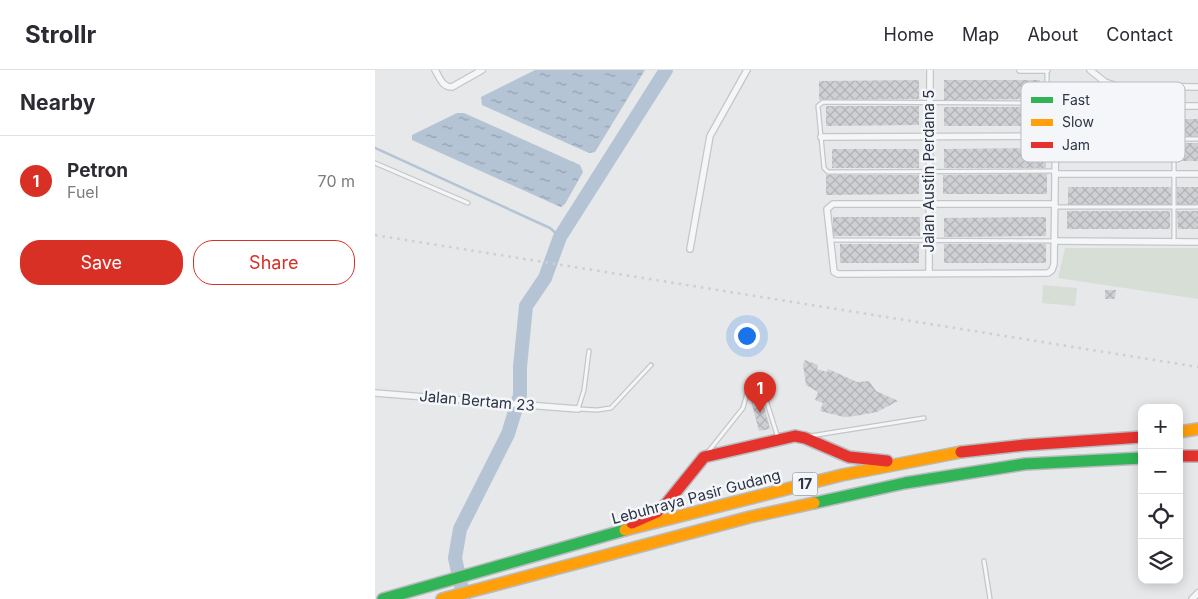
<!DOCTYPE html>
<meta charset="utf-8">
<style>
:root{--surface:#fff;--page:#f2f2f3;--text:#2b2b33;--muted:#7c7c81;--line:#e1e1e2;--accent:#d93025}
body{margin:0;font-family:Inter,sans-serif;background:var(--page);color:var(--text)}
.controls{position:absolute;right:15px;bottom:15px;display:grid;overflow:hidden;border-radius:10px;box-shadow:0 2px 12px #0003}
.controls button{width:45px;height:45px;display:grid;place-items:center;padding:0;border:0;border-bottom:1px solid var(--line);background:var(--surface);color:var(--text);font:25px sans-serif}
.you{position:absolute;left:371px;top:265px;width:18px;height:18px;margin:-12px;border:4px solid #fff;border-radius:50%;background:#1a73e8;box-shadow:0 0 0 8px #1a73e833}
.badge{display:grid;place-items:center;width:32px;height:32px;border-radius:50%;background:var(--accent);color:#fff;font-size:16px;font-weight:700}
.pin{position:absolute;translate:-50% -41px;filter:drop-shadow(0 1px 2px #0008)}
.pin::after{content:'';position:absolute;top:26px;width:18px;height:15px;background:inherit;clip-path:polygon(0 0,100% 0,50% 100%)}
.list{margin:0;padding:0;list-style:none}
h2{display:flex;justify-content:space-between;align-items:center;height:65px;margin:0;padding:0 20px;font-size:21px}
h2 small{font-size:16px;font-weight:400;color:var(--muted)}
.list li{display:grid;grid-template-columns:32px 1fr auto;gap:15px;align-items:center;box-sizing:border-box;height:90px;padding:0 20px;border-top:1px solid var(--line)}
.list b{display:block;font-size:19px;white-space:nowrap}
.list p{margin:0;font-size:16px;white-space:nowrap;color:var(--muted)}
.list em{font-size:16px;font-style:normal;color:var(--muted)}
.actions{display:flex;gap:10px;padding:15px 20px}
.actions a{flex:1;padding:11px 0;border:1px solid var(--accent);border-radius:20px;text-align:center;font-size:18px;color:var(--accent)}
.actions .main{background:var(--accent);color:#fff}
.icon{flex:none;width:28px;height:28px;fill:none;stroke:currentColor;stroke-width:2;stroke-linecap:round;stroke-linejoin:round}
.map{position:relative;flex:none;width:823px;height:529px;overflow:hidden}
header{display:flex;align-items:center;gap:30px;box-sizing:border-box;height:70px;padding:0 25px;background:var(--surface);border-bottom:1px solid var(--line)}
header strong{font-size:24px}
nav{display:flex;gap:28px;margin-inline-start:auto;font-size:18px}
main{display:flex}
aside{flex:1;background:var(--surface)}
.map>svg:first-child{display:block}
</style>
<header>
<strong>Strollr</strong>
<nav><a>Home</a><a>Map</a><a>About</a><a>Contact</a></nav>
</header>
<main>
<aside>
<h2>Nearby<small></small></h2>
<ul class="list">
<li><span class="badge">1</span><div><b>Petron</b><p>Fuel</p></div><em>70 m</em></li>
</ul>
<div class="actions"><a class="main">Save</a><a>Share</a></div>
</aside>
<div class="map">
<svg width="823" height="529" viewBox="0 0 823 529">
<defs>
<pattern id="water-ripples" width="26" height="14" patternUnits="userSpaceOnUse" patternTransform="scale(1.25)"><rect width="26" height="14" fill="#b4c4d5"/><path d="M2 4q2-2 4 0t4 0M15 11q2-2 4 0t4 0" fill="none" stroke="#93a0af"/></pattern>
<pattern id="building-cross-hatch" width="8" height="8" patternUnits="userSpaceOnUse" patternTransform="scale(1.25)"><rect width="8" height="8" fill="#ced0d3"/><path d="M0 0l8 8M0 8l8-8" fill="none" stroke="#b1b3b6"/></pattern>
</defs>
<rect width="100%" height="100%" fill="#e6e8ea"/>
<g fill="#d6ded6">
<polygon points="690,178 823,178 823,229 683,208"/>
<polygon points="668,215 702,218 700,236 667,233"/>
</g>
<g fill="url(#water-ripples)">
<polygon points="160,0 270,0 220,82 214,83 107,35 106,27"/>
<polygon points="82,43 89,43 205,95 208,102 190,134 186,137 181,135 37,70 37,65"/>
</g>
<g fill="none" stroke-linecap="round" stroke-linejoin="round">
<polyline stroke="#b4c4d5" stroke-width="2.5" points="0,78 175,158 185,167"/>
<polyline stroke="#b4c4d5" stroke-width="14" points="89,529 80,488 85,459 133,364 145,325 145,297 151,236 170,208 185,167 291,0"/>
</g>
<g fill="url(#building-cross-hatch)">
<polygon points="544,10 544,29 444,30 444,11"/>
<polygon points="569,10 665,10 665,29 569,30"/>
<polygon points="451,36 544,36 544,55 451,56"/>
<rect x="569" y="37" width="99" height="19"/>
<rect x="802" y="49" width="21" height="18"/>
<rect x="802" y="73" width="21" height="18"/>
<polygon points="671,78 671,98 569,98 569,79"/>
<rect x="457" y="79" width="87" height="19"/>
<polygon points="672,104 672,124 568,124 568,105"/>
<polygon points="451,105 544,105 544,124 451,125"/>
<rect x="693" y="117" width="103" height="18"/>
<rect x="802" y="117" width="21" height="18"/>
<rect x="692" y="141" width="103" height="18"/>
<polygon points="802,141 823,141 823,159 803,159"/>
<rect x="458" y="147" width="87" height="19"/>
<polygon points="671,147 671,166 569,167 569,148"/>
<rect x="465" y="174" width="79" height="19"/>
<rect x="569" y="174" width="102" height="19"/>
<polygon points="730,220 741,220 740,229 730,229"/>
<polygon points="430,290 443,295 442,299 452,302 453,299 482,312 494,311 501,321 523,331 502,342 480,346 469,347 445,341 448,333 440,330 443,322 431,315 428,295"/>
<polygon points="386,324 395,359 384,361 375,327"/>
</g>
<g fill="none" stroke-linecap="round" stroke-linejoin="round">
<defs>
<g id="lane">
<polyline points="672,0 672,29 670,32 665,33 448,32 443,36 449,98 453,102 679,101"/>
<polyline points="799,36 799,171"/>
<polyline points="681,69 823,69"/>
<polyline points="0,93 93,133"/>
<polyline points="680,137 823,137"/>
<polyline points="456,170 679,171"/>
<polyline points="214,281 209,320 203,339 222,340 236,338 276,295"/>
<polyline points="435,366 549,348"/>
<polyline points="333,382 368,338 372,323 382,318 388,320 403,368"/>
<polyline points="609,491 615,529"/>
</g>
<g id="street">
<path d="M 60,0 C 65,8 67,17 77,17 L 107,0"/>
<polyline points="645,0 672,0"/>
<polyline points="715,0 730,12 742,16 823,17"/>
<polyline points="446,67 680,66"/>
<polyline points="680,104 823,104"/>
<polyline points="680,134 458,134 452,139 459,202 463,204 673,203 677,200 679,194 681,36 823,36"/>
<polyline points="680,171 823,172"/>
<polyline points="315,179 335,66 372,0"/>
<polyline points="554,203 555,0"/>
<polyline points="0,323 203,339"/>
<polyline points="817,529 823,523"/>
</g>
<g id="fast">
<polyline points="439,433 530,413 650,394 767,388"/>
<polyline points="8,529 250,460"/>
</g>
<g id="slow">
<polyline points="804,362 823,359"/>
<polyline points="250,460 467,405 586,382"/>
<polyline points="67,529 375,447 439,433"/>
</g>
<g id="jam">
<polyline points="586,382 650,375 767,367"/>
<polyline points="804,386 823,386"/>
<polyline points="257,453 282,442 291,434 329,387 420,366 430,368 474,387 512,391"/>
</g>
</defs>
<use href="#lane" stroke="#c4c6c8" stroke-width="5.5"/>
<use href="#street" stroke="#c4c6c8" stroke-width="8"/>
<use href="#fast" stroke="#b8bbbf" stroke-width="14"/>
<use href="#slow" stroke="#b8bbbf" stroke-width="14"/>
<use href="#jam" stroke="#b8bbbf" stroke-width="14"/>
<use href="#lane" stroke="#f5f6f7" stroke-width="3"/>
<use href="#street" stroke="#f5f6f7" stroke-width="5.5"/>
<use href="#fast" stroke="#30b455" stroke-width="11"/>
<use href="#slow" stroke="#ff9f0a" stroke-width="11"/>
<use href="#jam" stroke="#e5322d" stroke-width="11"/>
<polyline stroke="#cecfd2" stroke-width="2.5" stroke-dasharray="2.5 5" stroke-linecap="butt" points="0,165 823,297"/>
</g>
<g text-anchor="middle" stroke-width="5" stroke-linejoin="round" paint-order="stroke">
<rect fill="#f4f6f9" stroke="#676e7b" stroke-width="1" x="417.5" y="402.5" width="25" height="23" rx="4"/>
<g font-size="14" font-weight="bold" fill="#2b3445">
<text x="430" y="419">17</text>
</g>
<g font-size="15" fill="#2b3445" stroke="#f4f6f9">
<text transform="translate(554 101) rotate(-90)" y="5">Jalan Austin Perdana 5</text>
<text transform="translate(102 331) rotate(5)" y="5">Jalan Bertam 23</text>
<text transform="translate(321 427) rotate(-15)" y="5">Lebuhraya Pasir Gudang</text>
</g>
</g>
<rect x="646" y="12" width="164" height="80" rx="8" fill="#f4f6f9" stroke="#b8bcc3" stroke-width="1"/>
<rect x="656" y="27" width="22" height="6" fill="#30b455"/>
<rect x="656" y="49" width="22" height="7" fill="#ff9f0a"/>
<rect x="656" y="72" width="22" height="6" fill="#e5322d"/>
<g font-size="14" fill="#2b3445">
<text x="687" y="35">Fast</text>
<text x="687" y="57">Slow</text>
<text x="687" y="80">Jam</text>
</g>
</svg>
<div class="controls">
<button>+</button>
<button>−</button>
<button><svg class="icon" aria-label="locate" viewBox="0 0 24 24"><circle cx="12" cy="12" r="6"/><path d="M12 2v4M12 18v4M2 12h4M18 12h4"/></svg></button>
<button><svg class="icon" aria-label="layers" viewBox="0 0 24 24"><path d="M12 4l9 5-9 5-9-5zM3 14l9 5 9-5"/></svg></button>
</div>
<div class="you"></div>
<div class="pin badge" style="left:385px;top:343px">1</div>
</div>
</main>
